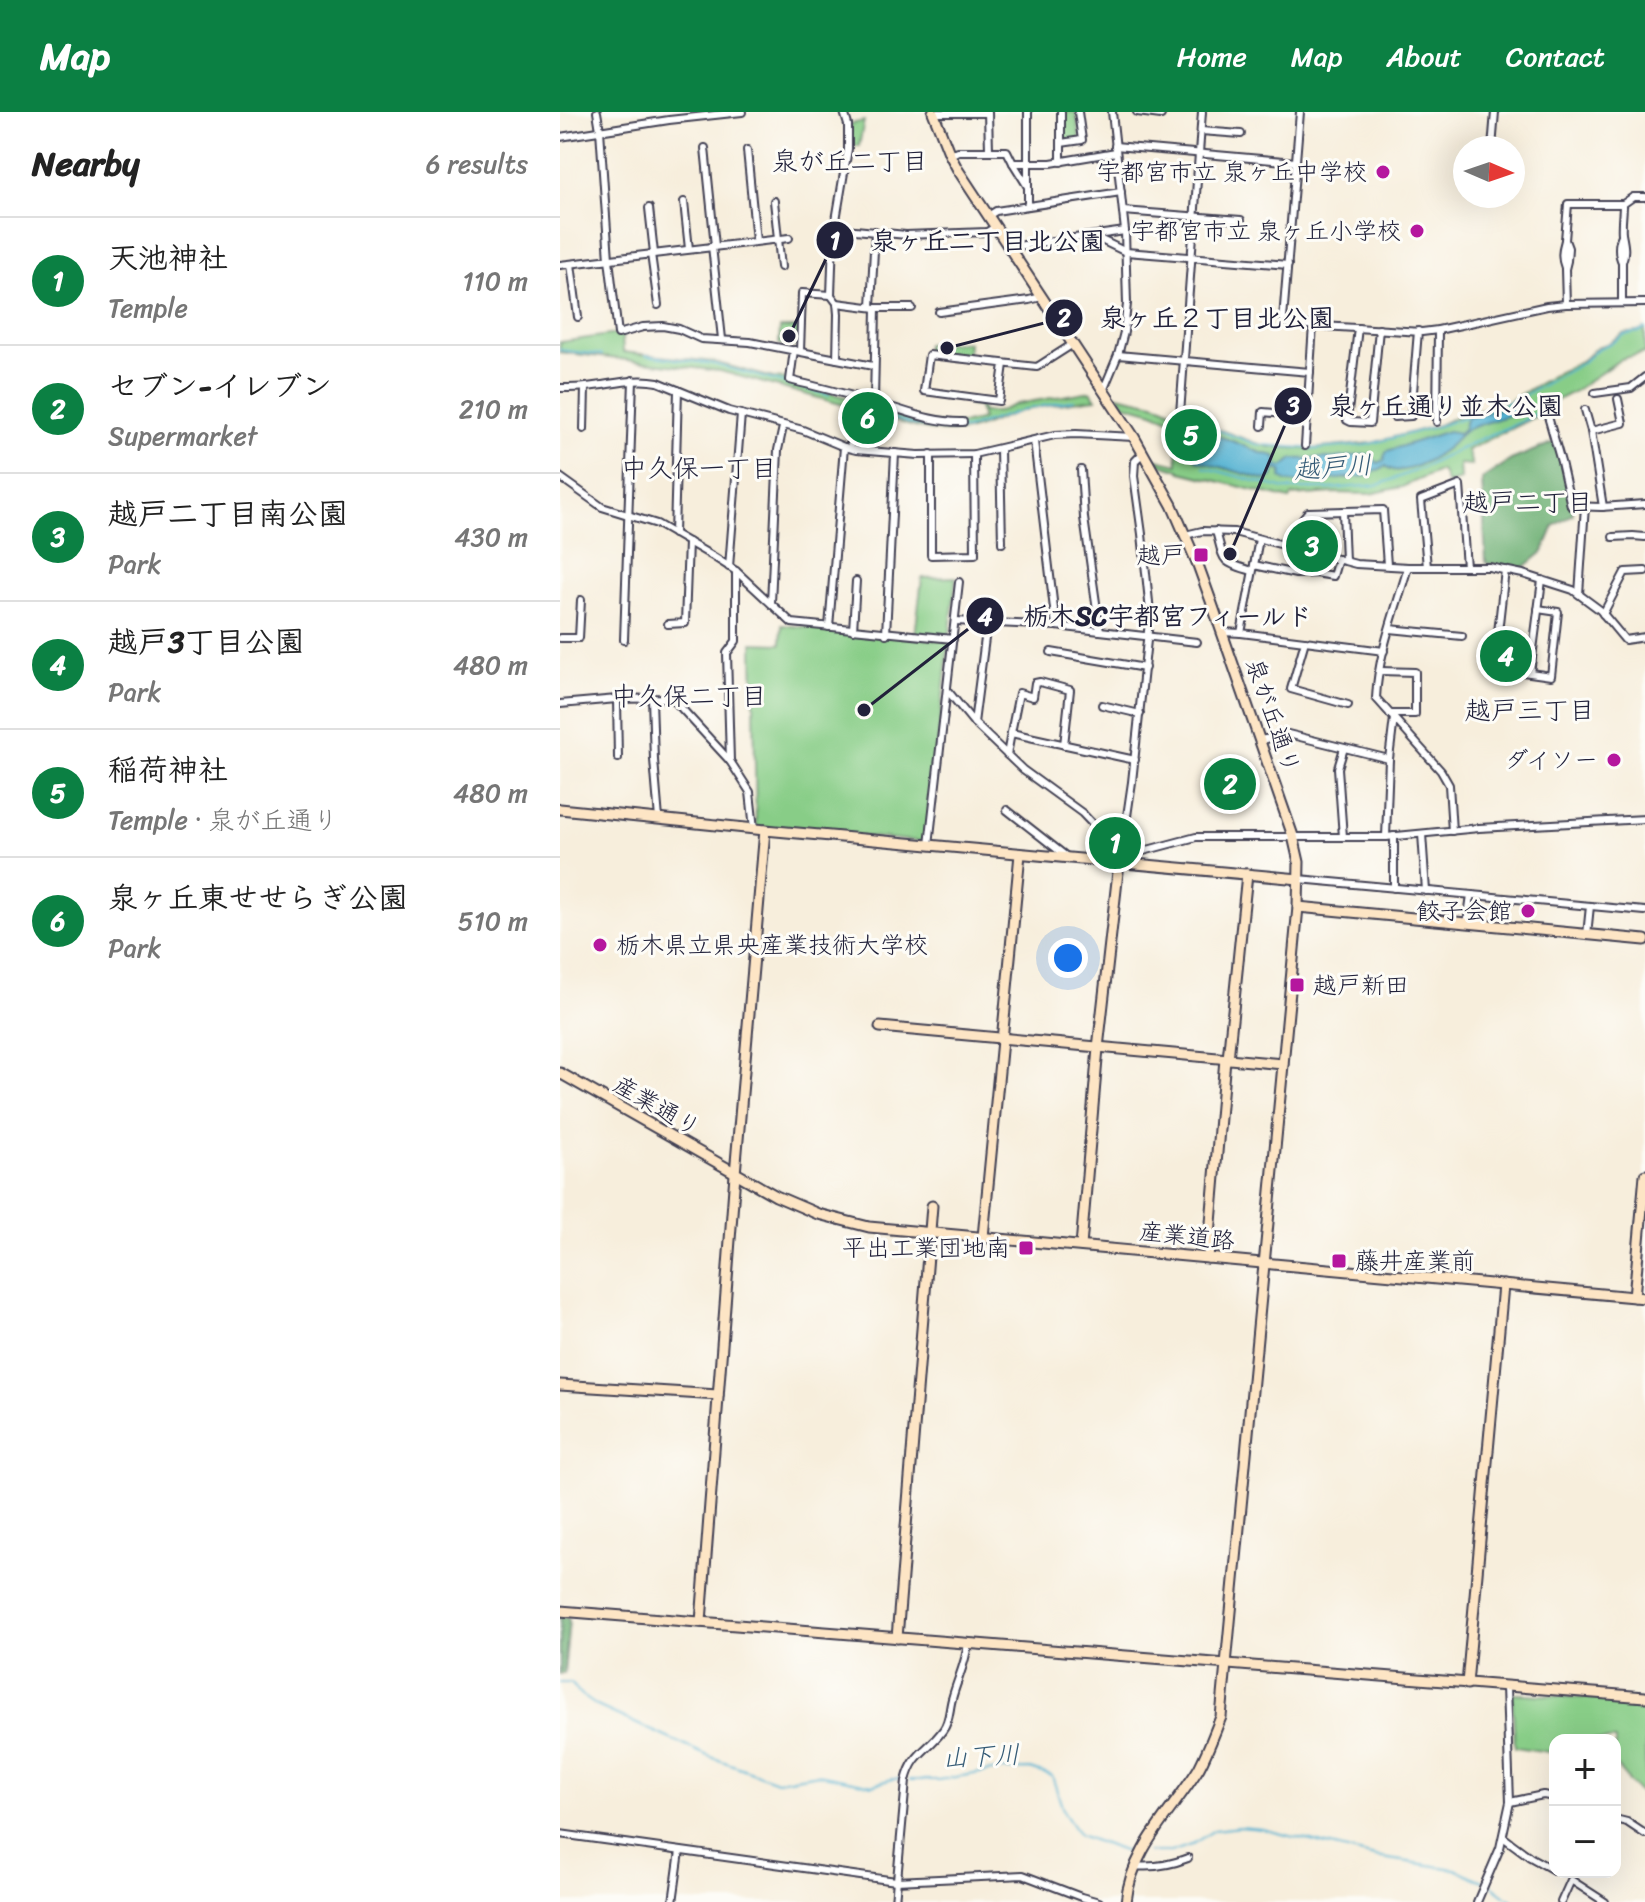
<!DOCTYPE html>
<meta charset="utf-8">
<style>
:root{--surface:#fff;--page:#f2f2f2;--text:#222;--muted:#767676;--line:#e0e0e0;--accent:#0b8043}
body{margin:0;font-family:Sriracha,"Klee One",sans-serif;background:var(--page);color:var(--text)}
.controls{position:absolute;right:24px;bottom:24px;display:grid;overflow:hidden;border-radius:16px;box-shadow:0 8px 32px #0002}
.controls button{width:72px;height:72px;display:grid;place-items:center;padding:0;border:0;border-bottom:2px solid var(--line);background:var(--surface);color:var(--text);font:40px sans-serif}
.compass{position:absolute;left:893px;top:24px;width:72px;height:72px;border-radius:50%;background:var(--surface);box-shadow:0 8px 32px #0002;rotate:92deg}
.you{position:absolute;left:508px;top:846px;width:28px;height:28px;margin:-20px;border:6px solid #fff;border-radius:50%;background:#1a73e8;box-shadow:0 0 0 12px #1a73e833}
.badge{display:grid;place-items:center;width:52px;height:52px;border-radius:50%;background:var(--accent);color:#fff;font-size:26px;font-weight:700}
.pin{position:absolute;translate:-50% -50%;border:4px solid #fff;box-shadow:0 2px 8px #0006}
.list{margin:0;padding:0;list-style:none}
h2{display:flex;justify-content:space-between;align-items:center;height:104px;margin:0;padding:0 32px;font-size:34px}
h2 small{font-size:26px;font-weight:400;color:var(--muted)}
.list li{display:grid;grid-template-columns:52px 1fr auto;gap:24px;align-items:center;box-sizing:border-box;height:128px;padding:0 32px;border-top:2px solid var(--line)}
.list b{display:block;font-size:30px;white-space:nowrap}
.list p{margin:0;font-size:26px;white-space:nowrap;color:var(--muted)}
.list em{font-size:26px;font-style:normal;color:var(--muted)}
.map{position:relative;flex:none;width:1085px;height:1790px;overflow:hidden}
header{display:flex;align-items:center;gap:48px;box-sizing:border-box;height:112px;padding:0 40px;background:var(--accent);color:#fff}
header strong{font-size:38px}
nav{display:flex;gap:44px;margin-inline-start:auto;font-size:28px}
main{display:flex}
aside{flex:1;background:var(--surface)}
.map>svg:first-child{display:block}
</style>
<header>
<strong>Map</strong>
<nav><a>Home</a><a>Map</a><a>About</a><a>Contact</a></nav>
</header>
<main>
<aside>
<h2>Nearby<small>6 results</small></h2>
<ul class="list">
<li><span class="badge">1</span><div><b>天池神社</b><p>Temple</p></div><em>110 m</em></li>
<li><span class="badge">2</span><div><b>セブン-イレブン</b><p>Supermarket</p></div><em>210 m</em></li>
<li><span class="badge">3</span><div><b>越戸二丁目南公園</b><p>Park</p></div><em>430 m</em></li>
<li><span class="badge">4</span><div><b>越戸3丁目公園</b><p>Park</p></div><em>480 m</em></li>
<li><span class="badge">5</span><div><b>稲荷神社</b><p>Temple · 泉が丘通り</p></div><em>480 m</em></li>
<li><span class="badge">6</span><div><b>泉ヶ丘東せせらぎ公園</b><p>Park</p></div><em>510 m</em></li>
</ul>
</aside>
<div class="map">
<svg width="1085" height="1790" viewBox="0 0 1085 1790">
<rect width="100%" height="100%" fill="#fdfcf7"/>
<filter id="ink" filterUnits="userSpaceOnUse"><feTurbulence type="fractalNoise" baseFrequency=".0125" numOctaves="2"/><feDisplacementMap in="SourceGraphic" scale="16" xChannelSelector="R" yChannelSelector="G"/><feConvolveMatrix kernelMatrix="1 2 1 2 8 2 1 2 1" color-interpolation-filters="sRGB"/></filter>
<filter id="wash" filterUnits="userSpaceOnUse"><feTurbulence type="fractalNoise" baseFrequency=".006" numOctaves="4" result="noise"/><feDisplacementMap in="SourceGraphic" scale="32" xChannelSelector="R" yChannelSelector="G"/><feGaussianBlur stdDeviation="1.8" result="paint"/><feColorMatrix in="noise" values="0 0 0 0 0 0 0 0 0 0 0 0 0 0 0 0 0 1.4 0 .05"/><feComposite in="paint" operator="in"/></filter>
<g filter="url(#wash)">
<rect width="100%" height="100%" fill="#f7eedc"/>
<g fill="#88cd87" stroke="#557861" stroke-width="2">
<polygon points="503,0 516,0 520,27 503,29"/>
<polygon points="304,9 299,34 290,34 290,12"/>
<polygon points="220,216 238,216 238,233 234,235 219,232"/>
<path d="M 1085,217 L 1085,241 L 1061,247 L 1013,280 L 999,287 L 979,303 L 907,338 L 912,353 L 899,352 L 900,368 L 887,372 L 881,358 L 842,375 L 810,382 L 774,381 L 732,384 L 730,387 L 621,360 L 618,357 L 600,352 L 597,347 L 618,352 L 616,319 L 612,308 L 593,300 L 564,292 L 558,283 C 574,287 602,290 614,300 C 622,306 623,315 624,324 L 632,326 L 636,313 L 639,313 L 663,319 L 693,330 L 710,335 L 752,337 L 812,331 L 879,313 L 895,305 L 947,290 L 1001,259 L 1023,248 L 1037,235 L 1047,232 L 1063,222 L 1078,220 Z"/>
<path d="M 56,222 L 57,224 L 62,224 L 63,240 L 154,250 L 213,266 L 228,267 L 228,270 C 254,277 281,283 306,291 C 344,303 382,321 422,307 L 418,294 L 410,294 L 410,292 L 419,291 L 423,300 L 437,300 L 457,292 L 531,279 L 536,287 C 511,290 486,293 462,299 C 440,304 420,319 397,320 C 372,321 341,312 318,303 L 315,312 L 300,308 L 302,298 L 160,259 L 0,240 L 0,230 Z"/>
<polygon points="408,230 407,245 366,240 366,232"/>
<polygon points="396,465 390,521 384,525 355,523 362,466"/>
<polygon points="222,513 389,529 367,730 196,715 193,531 221,532"/>
<polygon points="952,1581 1085,1590 1085,1688 1055,1653 1055,1628 995,1628 995,1641 955,1635"/>
</g>
<g fill="#6eb074" stroke="#486958" stroke-width="2">
<polygon points="997,329 1013,402 994,414 983,440 961,458 926,451 922,367 951,348"/>
<polygon points="0,1505 8,1505 9,1509 4,1562 0,1562"/>
</g>
<path fill="#54b2d2" stroke="#3b6a86" stroke-width="2" d="M 954,293 L 957,300 C 941,306 924,311 908,317 C 901,320 895,329 889,334 C 876,345 840,368 826,354 L 806,364 L 743,371 L 728,370 L 721,366 L 722,359 L 715,357 L 713,364 L 706,368 L 636,348 C 634,341 635,336 641,331 C 656,315 680,334 696,339 C 702,342 709,342 715,344 L 717,348 L 716,353 L 723,355 L 733,347 L 776,346 L 809,342 L 818,351 L 825,348 L 824,345 L 827,339 L 888,319 L 899,321 L 904,316 L 906,307 L 910,305 Z"/>
<g fill="none" stroke-linecap="round" stroke-linejoin="round">
<g stroke="#54b2d2" stroke-width="2">
<polyline points="0,238 42,243"/>
<polyline points="86,243 153,252 269,283"/>
<polyline points="313,300 355,313 391,318 406,317 463,298 514,288"/>
<polyline points="635,314 646,314 696,332 705,333 757,337 806,333 878,314 958,287 1022,251 1037,237 1053,230 1063,223 1079,220 1085,217"/>
<polyline points="643,355 725,377 768,377 818,373 862,356 916,329 967,307 987,293"/>
<polyline points="0,1571 11,1571 21,1583 37,1594 148,1644 217,1669 258,1662 313,1673 332,1667 343,1667"/>
<polyline points="350,1668 378,1668 438,1658 470,1657 492,1664 504,1701 519,1723 563,1739 576,1740"/>
<polyline points="587,1740 611,1740 631,1733 654,1718 680,1715 702,1717 815,1745 895,1757 923,1769"/>
<polyline points="929,1771 954,1790"/>
</g>
</g>
</g>
<g filter="url(#ink)">
<g fill="none" stroke-linecap="round" stroke-linejoin="round">
<defs>
<g id="street">
<polyline points="37,0 40,18 49,147 58,222 83,215 103,214 119,217 141,227 190,230 313,254"/>
<polyline points="428,0 429,38"/>
<polyline points="468,0 468,94"/>
<polyline points="577,0 601,3 602,0"/>
<polyline points="740,0 723,207 729,212 862,220 878,218 987,194 1006,192 1085,191"/>
<polyline points="373,1 428,1"/>
<polyline points="641,19 681,22"/>
<polyline points="0,25 109,8 182,0"/>
<polyline points="501,31 522,28 518,0"/>
<polyline points="555,34 736,50"/>
<polyline points="145,36 155,134"/>
<polyline points="932,36 935,0"/>
<polyline points="187,38 196,129"/>
<polyline points="390,43 398,39 447,39 453,51 491,51 556,40"/>
<polyline points="501,50 501,0"/>
<polyline points="453,51 468,75"/>
<polyline points="214,89 221,155"/>
<polyline points="124,90 129,137"/>
<polyline points="89,96 94,141"/>
<polyline points="563,99 681,108"/>
<polyline points="428,104 436,99 561,80"/>
<polyline points="275,116 346,123 427,120 435,115"/>
<polyline points="533,124 566,140 728,153"/>
<polyline points="152,134 162,227"/>
<polyline points="450,135 565,119"/>
<polyline points="91,142 98,193"/>
<path d="M 1062,150 C 1058,142 1058,131 1062,123"/>
<polyline points="11,152 18,205"/>
<polyline points="0,153 229,126"/>
<path d="M 1005,156 C 1001,146 1002,138 1005,128"/>
<polyline points="277,191 316,196 352,196"/>
<path d="M 1062,191 L 1062,150 C 1066,140 1064,132 1062,122 C 1061,113 1063,102 1063,92"/>
<polyline points="1006,192 1005,157 1007,149 1008,136 1005,128 1008,92 1063,92 1073,85 1085,85"/>
<polyline points="311,195 315,119"/>
<polyline points="379,200 469,188 482,185"/>
<polyline points="798,216 787,308 791,310 810,311 819,217"/>
<path d="M 234,238 L 230,268 C 257,275 284,281 310,289 C 342,297 370,311 403,310"/>
<polyline points="240,239 242,181 271,183"/>
<polyline points="558,243 750,260"/>
<polyline points="277,247 278,202 277,191 271,183 273,126 288,37 288,13 284,0"/>
<polyline points="444,252 439,289 364,279 369,243 477,255 513,232"/>
<path d="M 0,276 C 9,276 18,276 26,275 C 51,273 74,265 98,270 L 169,299 L 243,318 L 284,335 L 296,338 L 358,343 L 414,342 L 495,323 L 516,322 L 574,325"/>
<polyline points="543,279 558,243 564,220 567,192 565,119 552,0"/>
<polyline points="1035,281 1071,276 1085,265"/>
<polyline points="314,289 316,196"/>
<polyline points="1025,298 1031,319 1043,395"/>
<polyline points="987,301 1001,350 1011,394 1041,395 1085,392"/>
<polyline points="620,302 642,0"/>
<polyline points="834,305 851,304 858,219"/>
<polyline points="877,310 878,218"/>
<polyline points="702,314 703,300 747,304"/>
<polyline points="24,317 25,276"/>
<polyline points="1031,319 1063,311 1058,287"/>
<polyline points="474,329 496,514"/>
<polyline points="745,334 753,213"/>
<polyline points="290,336 298,303"/>
<polyline points="440,337 442,431"/>
<polyline points="371,342 371,443 415,442 414,342"/>
<polyline points="521,358 524,406 540,519"/>
<polyline points="0,365 42,395 97,412 154,445 176,459 232,511 393,527"/>
<polyline points="783,399 785,449"/>
<path d="M 656,419 C 665,452 660,449 692,459"/>
<polyline points="114,422 118,278"/>
<polyline points="625,423 642,419 674,420 796,452 848,455 929,455 963,462 1013,478 1040,498 1065,528 1085,525"/>
<polyline points="1053,425 1073,424 1085,425"/>
<polyline points="737,436 743,406 748,400 823,398 827,453"/>
<polyline points="694,453 736,462 755,461 773,464 778,447"/>
<polyline points="169,455 181,302"/>
<path d="M 848,455 C 836,497 818,542 816,586 L 881,659 L 889,673 L 892,719"/>
<polyline points="867,455 861,388 900,373 906,455"/>
<polyline points="945,458 934,556 970,561 982,468"/>
<polyline points="1019,482 1025,394"/>
<polyline points="211,491 218,338 223,315"/>
<polyline points="1043,502 1065,460 1085,459"/>
<polyline points="395,509 496,514 637,530"/>
<polyline points="427,511 414,611 463,658 522,701 561,742"/>
<polyline points="108,512 125,511 128,430"/>
<polyline points="269,515 284,335"/>
<polyline points="830,517 902,524"/>
<polyline points="293,518 296,469"/>
<polyline points="663,520 681,521 824,539"/>
<polyline points="681,521 699,427"/>
<polyline points="326,522 335,341"/>
<polyline points="0,526 19,526 21,488"/>
<polyline points="64,528 73,268"/>
<polyline points="745,529 731,577 788,593"/>
<polyline points="491,540 585,556"/>
<polyline points="820,559 855,560 855,602 830,602"/>
<polyline points="970,561 991,564 998,500 978,497"/>
<polyline points="387,578 414,611"/>
<polyline points="92,586 94,648 99,707"/>
<polyline points="57,587 58,646"/>
<polyline points="0,592 57,587 112,586 170,649 190,680 194,717"/>
<polyline points="542,593 580,602"/>
<polyline points="700,628 716,625 721,621 728,622 829,647"/>
<polyline points="504,633 510,578 480,570 475,571 473,585 459,581 451,621 575,648"/>
<polyline points="447,643 451,621"/>
<polyline points="170,649 167,541 176,529 176,459"/>
<polyline points="447,698 507,745"/>
<polyline points="862,722 866,779"/>
<polyline points="834,724 834,776"/>
<polyline points="783,725 778,656 784,636"/>
<polyline points="826,725 829,647 834,606"/>
<polyline points="369,733 399,470"/>
<polyline points="561,745 572,670 590,500 582,422 574,364 575,349 583,341"/>
<polyline points="559,751 561,745 636,725 826,725 919,716 1085,707"/>
<polyline points="739,767 1085,799"/>
<polyline points="907,811 911,783"/>
<polyline points="1027,823 1030,794"/>
<polyline points="950,1690 983,1683 995,1685"/>
<polyline points="1055,1707 1067,1710 1085,1722"/>
<polyline points="0,1722 336,1769 463,1763 521,1785 539,1790"/>
<polyline points="943,1725 970,1745 995,1759"/>
<path d="M 575,1754 C 594,1756 610,1753 628,1746"/>
<polyline points="113,1790 120,1739"/>
<path d="M 335,1790 L 346,1669 C 353,1640 368,1639 383,1618 C 390,1609 389,1597 392,1587 C 397,1568 406,1551 408,1531"/>
<polyline points="917,1790 940,1736 950,1690 946,1575"/>
<polyline points="1001,1790 1011,1768 1045,1790"/>
</g>
<g id="secondary">
<path d="M 373,0 L 390,43 L 398,58 L 574,325 L 612,393 L 638,453 L 651,489 L 733,724 L 739,750 L 738,795 L 661,1605 C 654,1622 648,1639 639,1656 C 613,1699 571,1737 566,1790"/>
<polyline points="0,697 205,718 739,767"/>
<polyline points="738,795 1085,828"/>
<polyline points="320,915 723,952"/>
<polyline points="668,947 687,762"/>
<polyline points="0,961 216,1084 258,1102 309,1115 1085,1186"/>
<polyline points="423,1125 460,742"/>
<polyline points="521,1134 538,936 559,751"/>
<polyline points="648,1146 665,947"/>
<polyline points="1074,1185 1085,1063"/>
<polyline points="0,1273 158,1283"/>
<polyline points="0,1499 1085,1585"/>
<polyline points="141,1510 175,1062 205,718"/>
<polyline points="337,1526 372,1094"/>
<polyline points="907,1572 943,1173"/>
</g>
</defs>
<use href="#street" stroke="#424153" stroke-width="10"/>
<use href="#secondary" stroke="#424153" stroke-width="13"/>
<use href="#street" stroke="#fff" stroke-width="6"/>
<use href="#secondary" stroke="#fde5c5" stroke-width="9"/>
</g>
</g>
<g fill="#b5179e" stroke="#fdfcf7" stroke-width="3">
<circle cx="823" cy="60" r="8"/>
<circle cx="857" cy="119" r="8"/>
<rect x="633" y="435" width="16" height="16" rx="4"/>
<circle cx="1054" cy="648" r="8"/>
<circle cx="968" cy="799" r="8"/>
<circle cx="40" cy="833" r="8"/>
<rect x="729" y="865" width="16" height="16" rx="4"/>
<rect x="458" y="1128" width="16" height="16" rx="4"/>
<rect x="771" y="1141" width="16" height="16" rx="4"/>
</g>
<g text-anchor="middle" stroke-width="6" stroke-linejoin="round" paint-order="stroke">
<g font-size="24" fill="#22223b" stroke="#fdfcf7" text-anchor="end">
<text x="807" y="68">宇都宮市立 泉ヶ丘中学校</text>
<text x="841" y="127">宇都宮市立 泉ヶ丘小学校</text>
<text x="625" y="451">越戸</text>
<text x="1038" y="656">ダイソー</text>
<text x="952" y="807">餃子会館</text>
<text x="56" y="841" text-anchor="start">栃木県立県央産業技術大学校</text>
<text x="753" y="881" text-anchor="start">越戸新田</text>
<text x="450" y="1144">平出工業団地南</text>
<text x="795" y="1157" text-anchor="start">藤井産業前</text>
</g>
<g font-size="24" fill="#22223b" stroke="#fdfcf7">
<text transform="translate(713 604) rotate(71)" y="8">泉が丘通り</text>
<text transform="translate(97 994) rotate(30)" y="8">産業通り</text>
<text transform="translate(627 1124) rotate(6)" y="8">産業道路</text>
</g>
<g font-size="26" fill="#22223b" stroke="#fdfcf7">
<text x="290" y="58">泉が丘二丁目</text>
<text x="139" y="365">中久保一丁目</text>
<text x="968" y="399">越戸二丁目</text>
<text x="129" y="593">中久保二丁目</text>
<text x="970" y="607">越戸三丁目</text>
</g>
<g font-size="26" font-style="italic" fill="#365c77" stroke="#fdfcf7">
<text transform="translate(773 355) rotate(-4)" y="9">越戸川</text>
<text transform="translate(421 1644) rotate(-3)" y="9">山下川</text>
</g>
</g>
<path fill="none" stroke="#22223b" stroke-width="3" d="M229 224L275 128M387 236L504 206M670 442L733 294M304 598L425 504"/>
<g fill="#22223b" stroke="#fdfcf7" stroke-width="3">
<circle cx="229" cy="224" r="8"/>
<circle cx="387" cy="236" r="8"/>
<circle cx="670" cy="442" r="8"/>
<circle cx="304" cy="598" r="8"/>
<circle cx="275" cy="128" r="20"/>
<circle cx="504" cy="206" r="20"/>
<circle cx="733" cy="294" r="20"/>
<circle cx="425" cy="504" r="20"/>
</g>
<g font-size="24" text-anchor="middle" font-weight="bold" fill="#fff">
<text x="275" y="137">1</text>
<text x="504" y="214">2</text>
<text x="733" y="302">3</text>
<text x="425" y="513">4</text>
</g>
<g font-size="26" text-anchor="middle" font-weight="bold" fill="#22223b" stroke="#fdfcf7" stroke-width="6" stroke-linejoin="round" paint-order="stroke">
<text x="428" y="138">泉ヶ丘二丁目北公園</text>
<text x="657" y="215">泉ヶ丘２丁目北公園</text>
<text x="886" y="303">泉ヶ丘通り並木公園</text>
<text x="608" y="513">栃木SC宇都宮フィールド</text>
</g>
</svg>
<div class="controls">
<button>+</button>
<button>−</button>
</div>
<svg class="compass" viewBox="-18 -18 36 36"><path d="M0-13l5 13h-10z" fill="#e53935"/><path d="M0 13l5-13h-10z" fill="#767676"/></svg>
<div class="you"></div>
<div class="pin badge" style="left:555px;top:731px">1</div>
<div class="pin badge" style="left:670px;top:672px">2</div>
<div class="pin badge" style="left:752px;top:434px">3</div>
<div class="pin badge" style="left:946px;top:544px">4</div>
<div class="pin badge" style="left:631px;top:323px">5</div>
<div class="pin badge" style="left:308px;top:306px">6</div>
</div>
</main>
